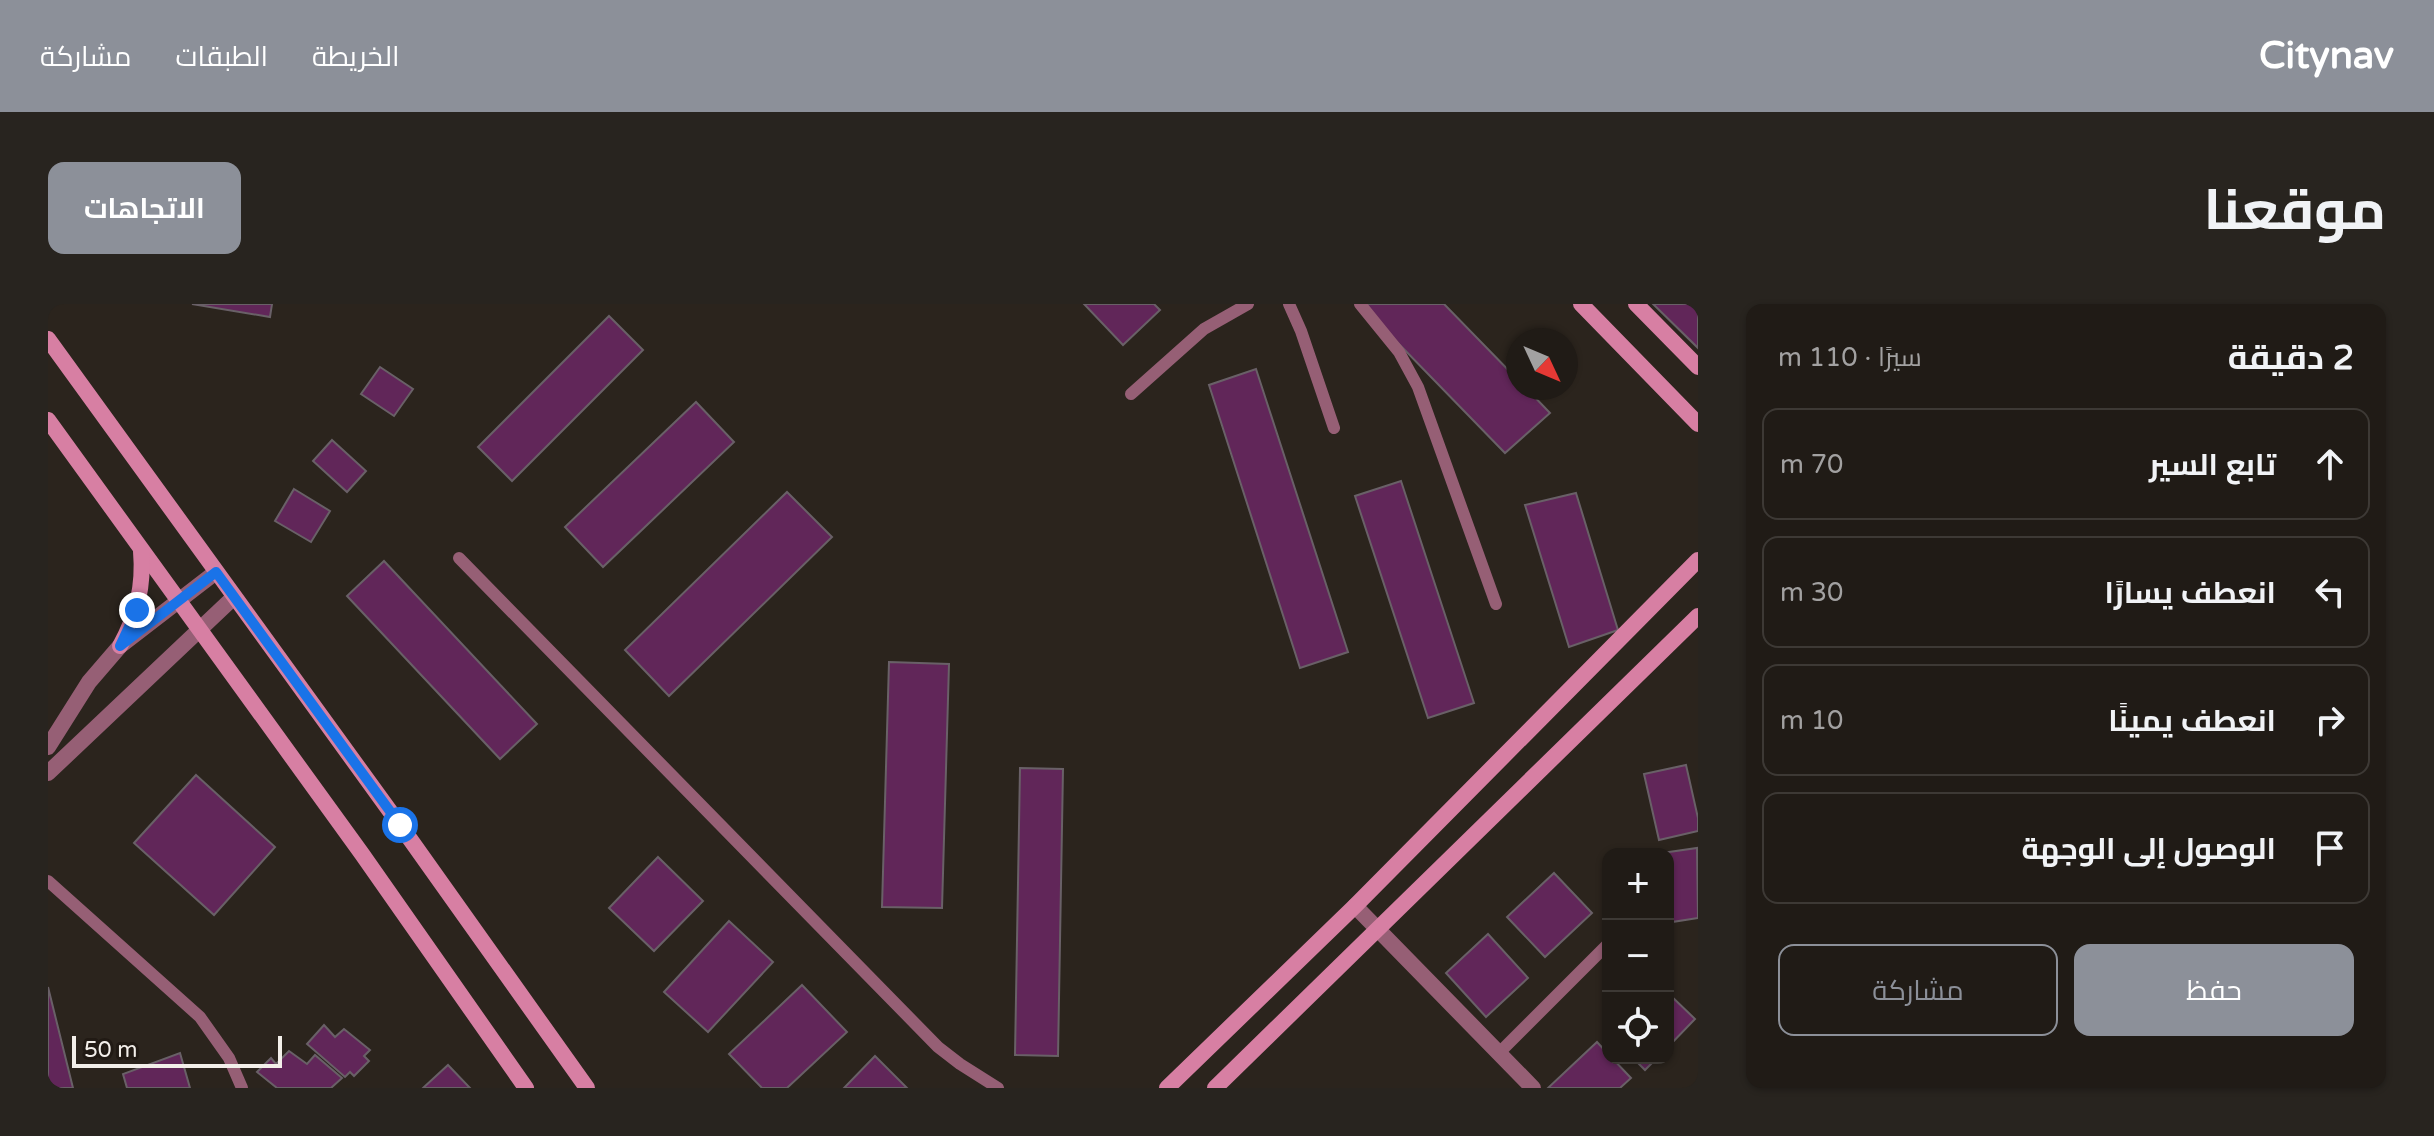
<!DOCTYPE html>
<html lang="ar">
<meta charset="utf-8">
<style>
:root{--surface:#201b16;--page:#28241f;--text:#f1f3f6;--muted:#a2a1a1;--line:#3d3935;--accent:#8c9099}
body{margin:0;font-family:"Varela Round",Cairo,sans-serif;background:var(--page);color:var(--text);direction:rtl}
.controls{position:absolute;right:24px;bottom:24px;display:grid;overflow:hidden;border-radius:16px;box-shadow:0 2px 6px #0004}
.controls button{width:72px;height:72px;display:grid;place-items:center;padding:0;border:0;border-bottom:2px solid var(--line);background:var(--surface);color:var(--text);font:40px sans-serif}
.compass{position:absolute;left:1458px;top:24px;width:72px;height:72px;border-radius:50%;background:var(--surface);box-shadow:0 2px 6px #0004;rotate:134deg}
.scale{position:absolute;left:24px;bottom:20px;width:210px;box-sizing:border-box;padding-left:8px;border:4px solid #f3efea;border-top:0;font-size:22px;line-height:28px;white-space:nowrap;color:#f3efea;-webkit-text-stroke:6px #211a14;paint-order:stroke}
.stop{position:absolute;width:24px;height:24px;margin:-18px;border:6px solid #1a73e8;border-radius:50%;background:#fff}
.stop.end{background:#1a73e8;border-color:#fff;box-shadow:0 2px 8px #0008}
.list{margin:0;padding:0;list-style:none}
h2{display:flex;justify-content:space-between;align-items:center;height:104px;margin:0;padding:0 32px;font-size:34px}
h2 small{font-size:26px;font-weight:400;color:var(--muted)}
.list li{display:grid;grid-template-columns:52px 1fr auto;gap:24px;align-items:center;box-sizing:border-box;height:112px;margin:0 16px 16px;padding:0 16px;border:2px solid var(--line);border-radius:16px}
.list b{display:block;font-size:30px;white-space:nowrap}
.list em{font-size:26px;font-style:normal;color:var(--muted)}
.actions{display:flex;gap:16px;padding:24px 32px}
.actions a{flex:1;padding:18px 0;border:2px solid var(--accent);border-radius:16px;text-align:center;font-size:28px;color:var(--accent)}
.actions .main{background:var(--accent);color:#fff}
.icon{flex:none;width:44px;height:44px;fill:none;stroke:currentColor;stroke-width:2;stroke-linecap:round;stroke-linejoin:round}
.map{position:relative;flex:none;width:1650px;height:784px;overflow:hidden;direction:ltr;border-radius:16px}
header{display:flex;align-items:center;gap:48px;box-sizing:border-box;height:112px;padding:0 40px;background:var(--accent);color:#fff}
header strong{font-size:38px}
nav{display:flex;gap:44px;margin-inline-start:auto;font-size:28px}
.intro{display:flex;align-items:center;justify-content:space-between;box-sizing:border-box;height:192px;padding:0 48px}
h1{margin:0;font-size:56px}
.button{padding:20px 36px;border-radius:16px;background:var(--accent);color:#fff;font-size:28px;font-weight:700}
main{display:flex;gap:48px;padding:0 48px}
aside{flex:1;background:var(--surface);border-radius:16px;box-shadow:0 2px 6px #0004}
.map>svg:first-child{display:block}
</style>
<header>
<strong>Citynav</strong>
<nav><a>الخريطة</a><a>الطبقات</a><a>مشاركة</a></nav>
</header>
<div class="intro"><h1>موقعنا</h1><a class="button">الاتجاهات</a></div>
<main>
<aside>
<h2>2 دقيقة<small>سيرًا · 110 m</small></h2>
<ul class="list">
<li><svg class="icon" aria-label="ahead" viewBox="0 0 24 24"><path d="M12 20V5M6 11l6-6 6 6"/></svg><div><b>تابع السير</b></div><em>70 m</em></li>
<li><svg class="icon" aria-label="left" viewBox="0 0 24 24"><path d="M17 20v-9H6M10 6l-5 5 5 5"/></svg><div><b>انعطف يسارًا</b></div><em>30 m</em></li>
<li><svg class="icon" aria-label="right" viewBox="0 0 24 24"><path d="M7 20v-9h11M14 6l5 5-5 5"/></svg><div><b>انعطف يمينًا</b></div><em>10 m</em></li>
<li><svg class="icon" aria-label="arrive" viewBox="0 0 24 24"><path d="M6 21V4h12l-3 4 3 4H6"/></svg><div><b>الوصول إلى الوجهة</b></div></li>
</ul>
<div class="actions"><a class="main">حفظ</a><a>مشاركة</a></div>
</aside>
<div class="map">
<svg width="1650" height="784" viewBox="0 0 1650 784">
<rect width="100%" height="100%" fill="#2b241d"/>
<g fill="#612659" stroke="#696067" stroke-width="2">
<polygon points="144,0 224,0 222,13"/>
<polygon points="1036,0 1106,0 1112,6 1075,41"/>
<polygon points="1312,0 1396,0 1470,76 1470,84 1478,84 1502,109 1457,149"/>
<polygon points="1605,0 1650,0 1650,44"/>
<polygon points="561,12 595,46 464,177 430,143"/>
<polygon points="332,63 365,85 346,112 313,90"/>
<polygon points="1208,65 1300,348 1252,364 1161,81"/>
<polygon points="648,98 686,138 555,263 517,223"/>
<polygon points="284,136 318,167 299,188 265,157"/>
<polygon points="1353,177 1426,399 1380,414 1307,192"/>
<polygon points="246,185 282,207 263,238 227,217"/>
<polygon points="739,188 784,233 621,392 577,346"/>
<polygon points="1528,189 1570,326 1521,343 1477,201"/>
<polygon points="336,257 489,420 452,455 299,292"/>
<polygon points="841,358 901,360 894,604 834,603"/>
<polygon points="1638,461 1650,514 1650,527 1611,536 1596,470"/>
<polygon points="972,464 1015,465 1010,752 967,751"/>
<polygon points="148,471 227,543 166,611 86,539"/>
<polygon points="1649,544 1650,614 1624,618 1620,592 1620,550 1614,549"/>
<polygon points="610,553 655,597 606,647 561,604"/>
<polygon points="1506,569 1544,609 1497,653 1459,613"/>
<polygon points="681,617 725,658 660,728 616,688"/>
<polygon points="1440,630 1480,674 1438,713 1398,669"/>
<polygon points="754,681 799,728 739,784 714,784 681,750"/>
<polygon points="0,683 25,784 0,784"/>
<polygon points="1620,689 1647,715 1620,743"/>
<polygon points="276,721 287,733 296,725 322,746 316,752 321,757 306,772 302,768 297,773 259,740"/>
<polygon points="1549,738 1560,750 1560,754 1564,754 1583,774 1572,784 1500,784"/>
<polygon points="241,747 259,760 267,751 294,774 283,784 229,784 209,768 223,754 228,760"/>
<polygon points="132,749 142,784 79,784 75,770"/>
<polygon points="827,752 859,784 796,784"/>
<polygon points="1585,754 1609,754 1597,766"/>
<polygon points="400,761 422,784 375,784"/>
</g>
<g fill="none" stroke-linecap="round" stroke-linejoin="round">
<g stroke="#965f75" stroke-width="12">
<polyline points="1241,0 1253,27 1286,124"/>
<polyline points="1312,0 1351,48 1370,83 1448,300"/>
<polyline points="1083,90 1156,25 1200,0"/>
<polyline points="411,254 890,743 912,760 950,784"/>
<polyline points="0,577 152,713 181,754 194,784"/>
<polyline points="1451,749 1560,640"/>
</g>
<g stroke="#965f75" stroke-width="16">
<polyline points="0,443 41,378 72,342 168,268"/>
<polyline points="0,469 186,293"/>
<polyline points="1307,602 1485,784"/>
</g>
<g stroke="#d77fa3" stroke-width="16">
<polyline points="1533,0 1650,120"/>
<polyline points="1588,0 1650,63"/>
<polyline points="0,35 352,521 539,784"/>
<polyline points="0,116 314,550 478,784"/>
<path d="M 72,342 C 89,311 96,282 93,247"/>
<polyline points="1119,784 1307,602 1650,256"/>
<polyline points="1167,784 1650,312"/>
</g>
</g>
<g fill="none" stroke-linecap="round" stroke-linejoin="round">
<polyline stroke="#1a73e8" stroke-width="10" points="89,306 72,342 168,268 352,521"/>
</g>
</svg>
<div class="controls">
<button>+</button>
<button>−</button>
<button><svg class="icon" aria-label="locate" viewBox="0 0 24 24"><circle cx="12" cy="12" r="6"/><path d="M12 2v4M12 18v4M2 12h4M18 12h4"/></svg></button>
</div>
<svg class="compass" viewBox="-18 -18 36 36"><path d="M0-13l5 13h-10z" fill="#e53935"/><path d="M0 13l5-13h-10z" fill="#a2a1a1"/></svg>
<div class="scale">50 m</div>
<div class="stop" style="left:352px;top:521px"></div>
<div class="stop end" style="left:89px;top:306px"></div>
</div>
</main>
